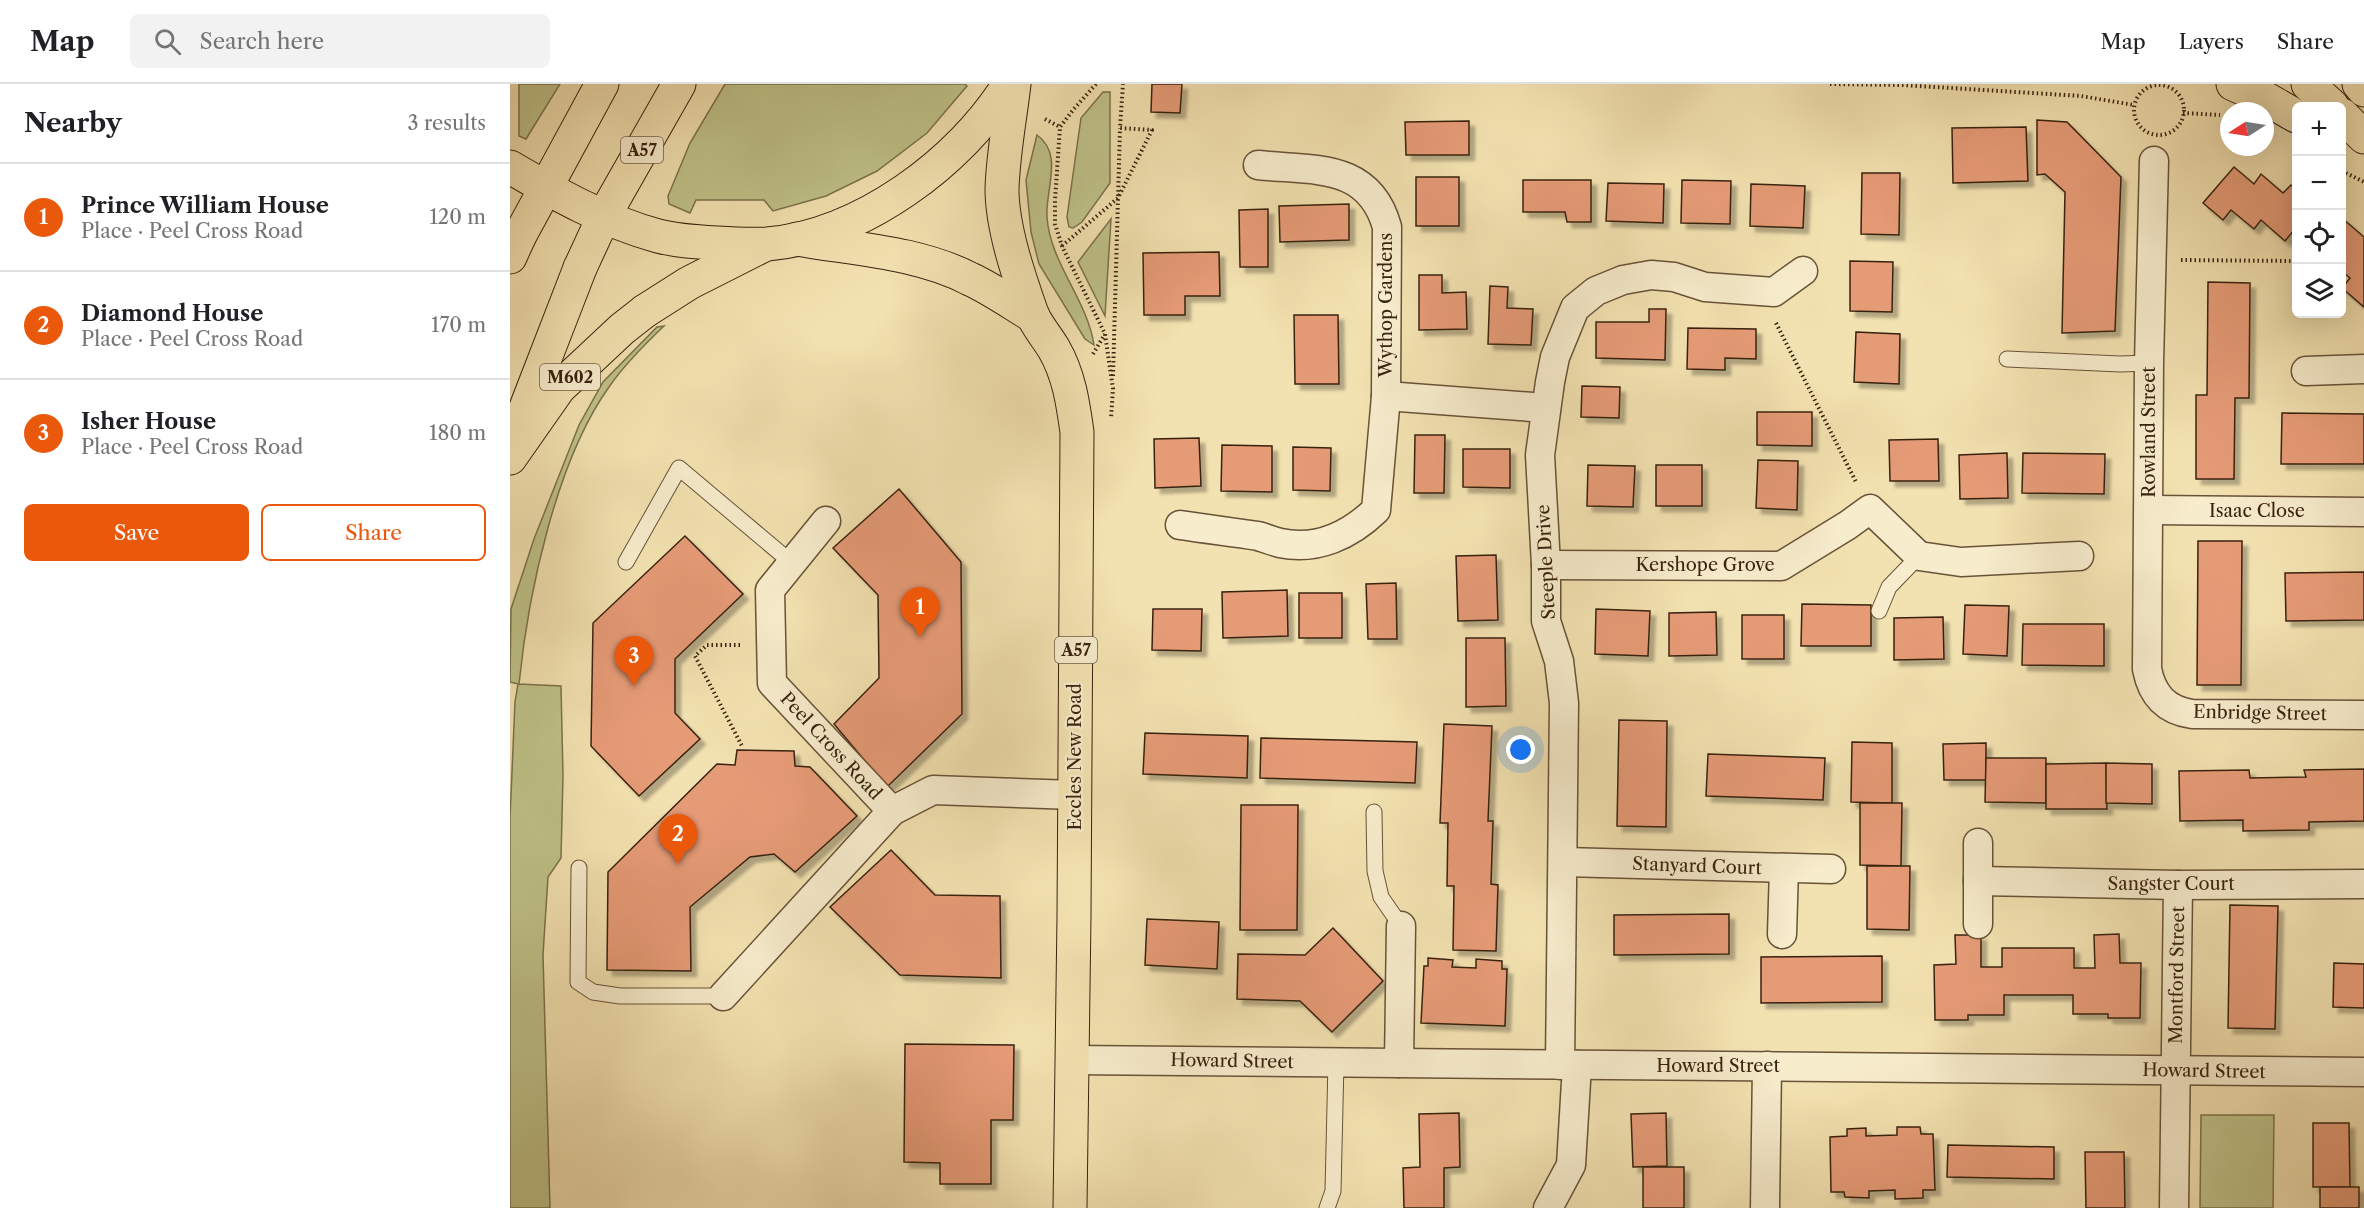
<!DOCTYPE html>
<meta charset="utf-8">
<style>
:root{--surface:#fff;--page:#f2f2f2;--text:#202124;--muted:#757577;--line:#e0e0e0;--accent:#ea580c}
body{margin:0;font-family:"Libre Caslon Text",serif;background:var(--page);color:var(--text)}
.controls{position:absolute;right:18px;top:18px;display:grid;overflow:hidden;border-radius:9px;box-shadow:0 6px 24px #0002}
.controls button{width:54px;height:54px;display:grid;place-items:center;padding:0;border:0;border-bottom:2px solid var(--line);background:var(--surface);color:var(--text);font:30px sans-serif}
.compass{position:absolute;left:1710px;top:18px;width:54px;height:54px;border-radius:50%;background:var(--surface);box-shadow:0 6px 24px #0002;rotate:258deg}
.you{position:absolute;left:1011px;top:666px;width:21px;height:21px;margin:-15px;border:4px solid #fff;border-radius:50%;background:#1a73e8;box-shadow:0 0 0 9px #1a73e833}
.badge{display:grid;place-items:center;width:39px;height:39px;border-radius:50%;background:var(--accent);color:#fff;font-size:20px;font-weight:700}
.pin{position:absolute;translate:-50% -50px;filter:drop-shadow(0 2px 3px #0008)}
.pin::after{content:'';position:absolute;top:32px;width:21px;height:18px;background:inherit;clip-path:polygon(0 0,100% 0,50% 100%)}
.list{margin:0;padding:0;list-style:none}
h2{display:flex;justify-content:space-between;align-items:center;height:78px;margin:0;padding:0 24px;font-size:26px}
h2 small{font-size:20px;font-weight:400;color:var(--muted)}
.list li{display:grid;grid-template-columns:39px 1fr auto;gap:18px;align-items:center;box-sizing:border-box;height:108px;padding:0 24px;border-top:2px solid var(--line)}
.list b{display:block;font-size:22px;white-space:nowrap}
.list p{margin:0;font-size:20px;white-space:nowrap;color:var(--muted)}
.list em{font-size:20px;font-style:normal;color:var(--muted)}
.actions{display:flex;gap:12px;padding:18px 24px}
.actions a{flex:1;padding:14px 0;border:2px solid var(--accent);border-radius:9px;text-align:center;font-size:21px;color:var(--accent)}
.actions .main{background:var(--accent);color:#fff}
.icon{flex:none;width:33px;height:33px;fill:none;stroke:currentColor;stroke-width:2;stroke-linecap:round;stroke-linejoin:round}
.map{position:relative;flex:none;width:1854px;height:1124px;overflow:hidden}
header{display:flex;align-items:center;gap:36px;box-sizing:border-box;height:84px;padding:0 30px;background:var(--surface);border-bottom:2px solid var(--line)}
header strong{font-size:28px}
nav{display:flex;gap:33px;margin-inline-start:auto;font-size:21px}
.search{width:420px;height:54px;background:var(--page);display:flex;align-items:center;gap:15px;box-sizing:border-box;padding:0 21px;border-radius:9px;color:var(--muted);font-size:22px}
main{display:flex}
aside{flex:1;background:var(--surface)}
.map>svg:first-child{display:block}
</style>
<header>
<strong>Map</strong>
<div class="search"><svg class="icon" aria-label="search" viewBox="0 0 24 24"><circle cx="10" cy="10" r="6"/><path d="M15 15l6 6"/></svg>Search here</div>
<nav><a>Map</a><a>Layers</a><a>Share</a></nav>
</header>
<main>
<aside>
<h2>Nearby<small>3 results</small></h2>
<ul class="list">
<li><span class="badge">1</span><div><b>Prince William House</b><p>Place · Peel Cross Road</p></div><em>120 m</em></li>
<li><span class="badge">2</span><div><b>Diamond House</b><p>Place · Peel Cross Road</p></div><em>170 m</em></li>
<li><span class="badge">3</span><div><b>Isher House</b><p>Place · Peel Cross Road</p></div><em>180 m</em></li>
</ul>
<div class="actions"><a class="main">Save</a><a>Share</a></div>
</aside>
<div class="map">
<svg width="1854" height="1124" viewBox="0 0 1854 1124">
<defs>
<filter id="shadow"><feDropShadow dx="5.5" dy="5.5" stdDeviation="1.5" flood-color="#0004"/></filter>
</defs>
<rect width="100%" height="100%" fill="#f3e2b1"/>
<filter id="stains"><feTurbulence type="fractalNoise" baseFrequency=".00333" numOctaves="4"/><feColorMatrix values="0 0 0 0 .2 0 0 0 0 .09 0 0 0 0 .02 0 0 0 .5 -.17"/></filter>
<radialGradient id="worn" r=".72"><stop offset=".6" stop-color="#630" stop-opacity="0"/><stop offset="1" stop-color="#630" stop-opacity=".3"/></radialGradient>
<g fill="#bfc289" stroke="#7c724c" stroke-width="1.5">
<polygon points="9,0 50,0 16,55 9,52"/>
<polygon points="215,0 455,0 457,2 417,49 367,87 316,112 263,127 254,116 186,116 180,129 159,120 158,112 180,59"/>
<polygon points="593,8 600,8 600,99 572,138 563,144 559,143 557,133 571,34"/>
<path d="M 527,51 C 554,70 535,106 537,133 C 540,179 577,215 584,261 L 575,255 L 529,180 L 521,148 L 516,96 Z"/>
<polygon points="601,135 595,232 568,178"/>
<path d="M 154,242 C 134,261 114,281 99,303 C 46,377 18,510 9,600 L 51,602 L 53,692 L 51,774 L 38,793 L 33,871 L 40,1124 L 0,1124 L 0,734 L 5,618 L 8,600 L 0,598 L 1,525 L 24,455 L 69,341 L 93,298 L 147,243 Z"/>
<polygon points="1691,1031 1764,1031 1763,1124 1690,1124"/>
</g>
<g fill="#e69b77" stroke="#39220f" stroke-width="1.5" filter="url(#shadow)">
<polygon points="642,0 672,0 670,29 641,28"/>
<polygon points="1527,36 1557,38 1611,93 1605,247 1552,249 1555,108 1535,90 1527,91"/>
<polygon points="959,37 959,71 896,71 895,38"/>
<polygon points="1516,43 1518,97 1443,99 1442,44"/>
<polygon points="1724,83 1744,100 1751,90 1773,109 1781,101 1786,106 1786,148 1784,146 1775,157 1751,136 1744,145 1721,126 1713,136 1693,119"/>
<polygon points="1352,89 1390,89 1389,151 1351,150"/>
<rect x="906" y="93" width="43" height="49"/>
<polygon points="1013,96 1081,96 1081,138 1057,138 1055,128 1013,128"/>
<polygon points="1172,96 1221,97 1220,140 1171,139"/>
<polygon points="1098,99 1154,100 1153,139 1096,137"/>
<polygon points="1241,100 1295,102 1293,144 1240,142"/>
<polygon points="839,120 839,156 770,158 769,122"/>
<polygon points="758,125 758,183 730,183 729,126"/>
<polygon points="1832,134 1854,153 1854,223 1832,204 1840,194 1832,187"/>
<polygon points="709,168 710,212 675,212 675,231 634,231 633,169"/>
<polygon points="1340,177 1383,178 1382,228 1340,227"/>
<polygon points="909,191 932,191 932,209 956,208 957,245 909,246"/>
<polygon points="1698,198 1740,199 1739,314 1725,314 1724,395 1686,395 1686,311 1697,311"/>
<polygon points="980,202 998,203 997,224 1023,225 1021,261 978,260"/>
<polygon points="1139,225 1156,225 1155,276 1086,274 1086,238 1139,238"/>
<polygon points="784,231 828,231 829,300 785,300"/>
<polygon points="1178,244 1246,245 1246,275 1215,274 1215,286 1177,285"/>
<polygon points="1346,248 1390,250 1389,300 1344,298"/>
<polygon points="1072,302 1110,303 1109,334 1071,333"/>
<polygon points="1247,328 1302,328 1302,362 1247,361"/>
<polygon points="1772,329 1854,330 1854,380 1771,380"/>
<polygon points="905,351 935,351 934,409 904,409"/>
<polygon points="689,354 691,402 645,404 644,355"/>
<polygon points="1428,355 1429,397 1380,397 1379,356"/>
<polygon points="712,361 762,362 762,408 711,407"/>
<polygon points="783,363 821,364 820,407 783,406"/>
<polygon points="953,365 1000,365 1000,404 953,403"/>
<polygon points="1497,369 1498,414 1450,415 1449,371"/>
<polygon points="1513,369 1595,370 1594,410 1512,409"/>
<polygon points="1248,376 1288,377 1287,426 1246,424"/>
<polygon points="1078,381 1125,382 1123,423 1077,422"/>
<rect x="1146" y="381" width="46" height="41"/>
<polygon points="389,405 451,478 452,630 377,703 324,640 369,594 368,511 323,464"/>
<polygon points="175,452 233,510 165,575 165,629 190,655 129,712 81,662 83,539"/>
<polygon points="1688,457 1732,457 1731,601 1687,601"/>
<polygon points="986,471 988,536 948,537 946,472"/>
<polygon points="1854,488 1854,536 1776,537 1775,489"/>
<polygon points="886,499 887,555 858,555 856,500"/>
<polygon points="777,506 778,552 713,554 712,508"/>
<rect x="789" y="509" width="43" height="45"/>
<polygon points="1292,520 1361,521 1361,562 1291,562"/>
<polygon points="1455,521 1499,522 1497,572 1453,570"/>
<polygon points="643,525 692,525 691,567 642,566"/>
<polygon points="1086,525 1140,527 1138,572 1085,570"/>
<polygon points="1206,528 1207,571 1159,572 1159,529"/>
<rect x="1232" y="531" width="42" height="44"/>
<polygon points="1433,533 1434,575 1384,576 1384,534"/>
<polygon points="1513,540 1594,540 1594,582 1512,581"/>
<polygon points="956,554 995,554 996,622 956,623"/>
<polygon points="1109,636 1157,637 1156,743 1107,742"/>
<polygon points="934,640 982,642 978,737 983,737 981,800 988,801 986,867 943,866 944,802 937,802 938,739 930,739"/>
<polygon points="635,649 738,652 737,694 633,690"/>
<polygon points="751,654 907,658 905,699 750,694"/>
<polygon points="1342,658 1382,659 1382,719 1341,718"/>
<polygon points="1476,659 1476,696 1434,696 1433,660"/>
<polygon points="227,666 284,667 285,682 300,683 347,732 285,788 264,770 240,773 180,823 181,887 97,886 98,788 207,680 225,681"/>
<polygon points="1198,670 1315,674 1313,716 1196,712"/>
<polygon points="1476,674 1536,674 1536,719 1475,718"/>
<polygon points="1596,679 1597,725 1536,725 1536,680"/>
<polygon points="1596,679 1642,680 1642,720 1596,719"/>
<polygon points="1854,685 1854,737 1799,738 1799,746 1733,747 1733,736 1670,737 1669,687 1739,686 1740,694 1796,693 1794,686"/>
<polygon points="1350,719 1392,719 1391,782 1350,781"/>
<polygon points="731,721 788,721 787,846 730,846"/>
<polygon points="381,766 425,811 490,812 491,894 390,891 320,823"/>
<polygon points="1357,782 1400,782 1399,846 1357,845"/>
<polygon points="1720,821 1768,822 1765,945 1718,944"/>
<polygon points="1219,830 1219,870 1104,871 1104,831"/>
<polygon points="637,835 709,838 707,885 635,881"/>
<polygon points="823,844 873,897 822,948 790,917 727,915 728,870 795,871"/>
<polygon points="1609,850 1610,879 1631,879 1630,934 1598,934 1598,930 1563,930 1563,911 1494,911 1494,931 1458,931 1458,936 1425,936 1424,881 1446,880 1445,851 1471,851 1471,883 1492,883 1492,864 1564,864 1564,884 1585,884 1584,851"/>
<polygon points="1372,872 1372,918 1251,919 1251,873"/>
<polygon points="918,874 943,876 942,883 966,884 966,875 992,877 992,885 997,885 995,942 911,939 914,882 918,882"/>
<polygon points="1824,879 1854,880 1854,924 1823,923"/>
<polygon points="395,960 504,961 503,1036 481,1036 481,1100 430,1100 430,1079 394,1078"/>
<polygon points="949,1029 950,1083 934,1084 934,1124 894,1124 893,1084 910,1083 909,1030"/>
<polygon points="1156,1029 1157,1082 1123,1083 1121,1030"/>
<polygon points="1803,1039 1839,1039 1840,1103 1803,1103"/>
<polygon points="1387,1043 1410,1043 1411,1050 1423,1050 1425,1106 1413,1106 1413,1114 1385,1115 1385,1106 1359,1107 1359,1114 1335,1113 1334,1108 1321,1108 1320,1053 1337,1052 1337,1045 1356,1044 1356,1052 1387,1051"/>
<polygon points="1438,1061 1544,1063 1544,1095 1437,1093"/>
<polygon points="1575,1068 1614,1068 1615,1124 1576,1124"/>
<rect x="1133" y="1083" width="41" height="41"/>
<rect x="1810" y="1103" width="39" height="21"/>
</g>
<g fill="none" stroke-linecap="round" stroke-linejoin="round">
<defs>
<g id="service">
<polyline points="1497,275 1610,280 1639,279"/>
<polyline points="116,478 169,384 282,479"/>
<polyline points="1369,527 1379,503 1409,472"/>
<polyline points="864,728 865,787 871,813 891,842"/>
<polyline points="69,784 68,898 83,908 110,912 213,912"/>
<polyline points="817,1124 823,1107 826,978"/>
</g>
<g id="minor">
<path d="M 1644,77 L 1639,279 L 1637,585 C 1642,611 1656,626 1682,630 L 1854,631"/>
<polyline points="1796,287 1854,285"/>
<polyline points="876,312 1036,324"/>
<polyline points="1639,426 1854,428"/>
<polyline points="316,437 260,506 262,599 382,727 423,706 565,711"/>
<path d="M 670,441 C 696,445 722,448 748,452 C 755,454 762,457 770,459 C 807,467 840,451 866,426 L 876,312 L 877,143 C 859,78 803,87 748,81"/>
<polyline points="1036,481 1271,482 1338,441 1360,425 1409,472 1451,478 1569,472"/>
<polyline points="1468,759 1468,840"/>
<polyline points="1054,778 1321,785"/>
<polyline points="1468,797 1668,801 1854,800"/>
<polyline points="1272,850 1274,784"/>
<polyline points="213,912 382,727"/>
<polyline points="561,976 1854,988"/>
<polyline points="889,979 891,842"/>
<polyline points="1050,981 1054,619 1049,577 1036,537 1036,481 1030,371 1040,298 1045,273 1065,224 1086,207 1113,196 1141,191 1164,193 1195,203 1264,208 1293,187"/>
<polyline points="1038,1124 1061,1081 1067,981"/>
<polyline points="1255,1124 1257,982"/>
<polyline points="1664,1124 1668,801"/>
</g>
<g id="primary">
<path d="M 504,0 C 500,35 493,70 492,105 C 492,144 509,193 522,230 C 527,242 537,253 544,265 C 559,291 563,319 567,348 L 564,832 L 560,1124"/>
<polyline points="1723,0 1753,13 1786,32"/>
<polyline points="1798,0 1822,22"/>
<polyline points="1849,0 1854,6"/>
<polyline points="1832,31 1854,53"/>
<path d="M 287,155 C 343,165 408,168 460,195 C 482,205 503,220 523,232"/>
</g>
<g id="trunk">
<path d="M 0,83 C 46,110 96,138 148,152 C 167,157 187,158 207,159 C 223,160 240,161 257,160 C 351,152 450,79 499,0"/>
<polyline points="9,153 92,0"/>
<polyline points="70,184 94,132 169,0"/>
<polyline points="135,227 179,199 254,161"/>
</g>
<g id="motorway">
<polyline points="0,173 9,153"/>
<polyline points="10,339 70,184"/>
<polyline points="0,374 49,304 112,245 135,227"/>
</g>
</defs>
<use href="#service" stroke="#685238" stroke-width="17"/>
<use href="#minor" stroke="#685238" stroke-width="31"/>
<use href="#primary" stroke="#39220f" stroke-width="35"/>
<use href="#trunk" stroke="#39220f" stroke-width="35"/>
<use href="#motorway" stroke="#39220f" stroke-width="35"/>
<g stroke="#39220f" stroke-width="4" stroke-dasharray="1.5 3" stroke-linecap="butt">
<polyline points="586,0 563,26 550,43 545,116 545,140 552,162 595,250 603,305 601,334"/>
<polyline points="1320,0 1392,1 1571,12 1624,21"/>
<circle cx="1649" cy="26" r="25"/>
<polyline points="1673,29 1710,31"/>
<polyline points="535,35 550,43"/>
<polyline points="1832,87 1854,98"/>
<polyline points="552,162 608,114 642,46 610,44 613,0"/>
<polyline points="1671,176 1781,177"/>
<polyline points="1266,239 1346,398"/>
<polyline points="583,270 595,250"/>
<polyline points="603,292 610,44"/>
<polyline points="230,561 197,561 185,572 233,664"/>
</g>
<use href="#service" stroke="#f7eccc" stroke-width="15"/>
<use href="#minor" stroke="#f7eccc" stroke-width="28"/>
<use href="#primary" stroke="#f3e2b1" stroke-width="33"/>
<use href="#trunk" stroke="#f3e2b1" stroke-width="33"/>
<use href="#motorway" stroke="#f3e2b1" stroke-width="33"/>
</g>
<g text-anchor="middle" stroke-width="4.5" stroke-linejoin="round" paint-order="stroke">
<g fill="#f7eccc" stroke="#725f48" stroke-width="1.5">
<rect x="111" y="53" width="42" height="26" rx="4.5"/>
<rect x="30" y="280" width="60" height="26" rx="4.5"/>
<rect x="545" y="553" width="42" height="26" rx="4.5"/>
</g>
<g font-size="16" font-weight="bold" fill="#39220f">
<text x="132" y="72">A57</text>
<text x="60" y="299">M602</text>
<text x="566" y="572">A57</text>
</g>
<g font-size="18" fill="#39220f" stroke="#f7eccc">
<text transform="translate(876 221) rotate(-90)" y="6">Wythop Gardens</text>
<text transform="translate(1639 348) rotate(-90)" y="6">Rowland Street</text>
<text x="1747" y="433">Isaac Close</text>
<text transform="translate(1036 478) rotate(-93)" y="6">Steeple Drive</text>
<text x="1195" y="487">Kershope Grove</text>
<text transform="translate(1750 629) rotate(1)" y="6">Enbridge Street</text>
<text transform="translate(321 662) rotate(47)" y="6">Peel Cross Road</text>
<text transform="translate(565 673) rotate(-90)" y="6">Eccles New Road</text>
<text transform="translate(1187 782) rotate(2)" y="6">Stanyard Court</text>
<text x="1661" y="806">Sangster Court</text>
<text transform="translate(1667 891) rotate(-89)" y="6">Montford Street</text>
<text transform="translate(722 977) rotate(1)" y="6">Howard Street</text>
<text x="1208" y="988">Howard Street</text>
<text transform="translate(1694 987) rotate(1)" y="6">Howard Street</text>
</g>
</g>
<rect width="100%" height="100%" filter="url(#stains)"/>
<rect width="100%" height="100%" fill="url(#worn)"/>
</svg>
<div class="controls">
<button>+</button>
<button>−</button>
<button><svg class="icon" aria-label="locate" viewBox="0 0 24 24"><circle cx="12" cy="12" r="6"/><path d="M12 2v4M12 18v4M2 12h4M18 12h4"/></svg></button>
<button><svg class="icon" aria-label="layers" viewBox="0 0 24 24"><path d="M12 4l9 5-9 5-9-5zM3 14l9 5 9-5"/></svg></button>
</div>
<svg class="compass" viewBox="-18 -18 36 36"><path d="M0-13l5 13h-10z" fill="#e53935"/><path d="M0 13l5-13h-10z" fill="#757577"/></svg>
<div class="you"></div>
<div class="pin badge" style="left:410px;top:553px">1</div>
<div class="pin badge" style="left:168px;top:780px">2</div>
<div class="pin badge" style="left:124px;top:602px">3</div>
</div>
</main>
